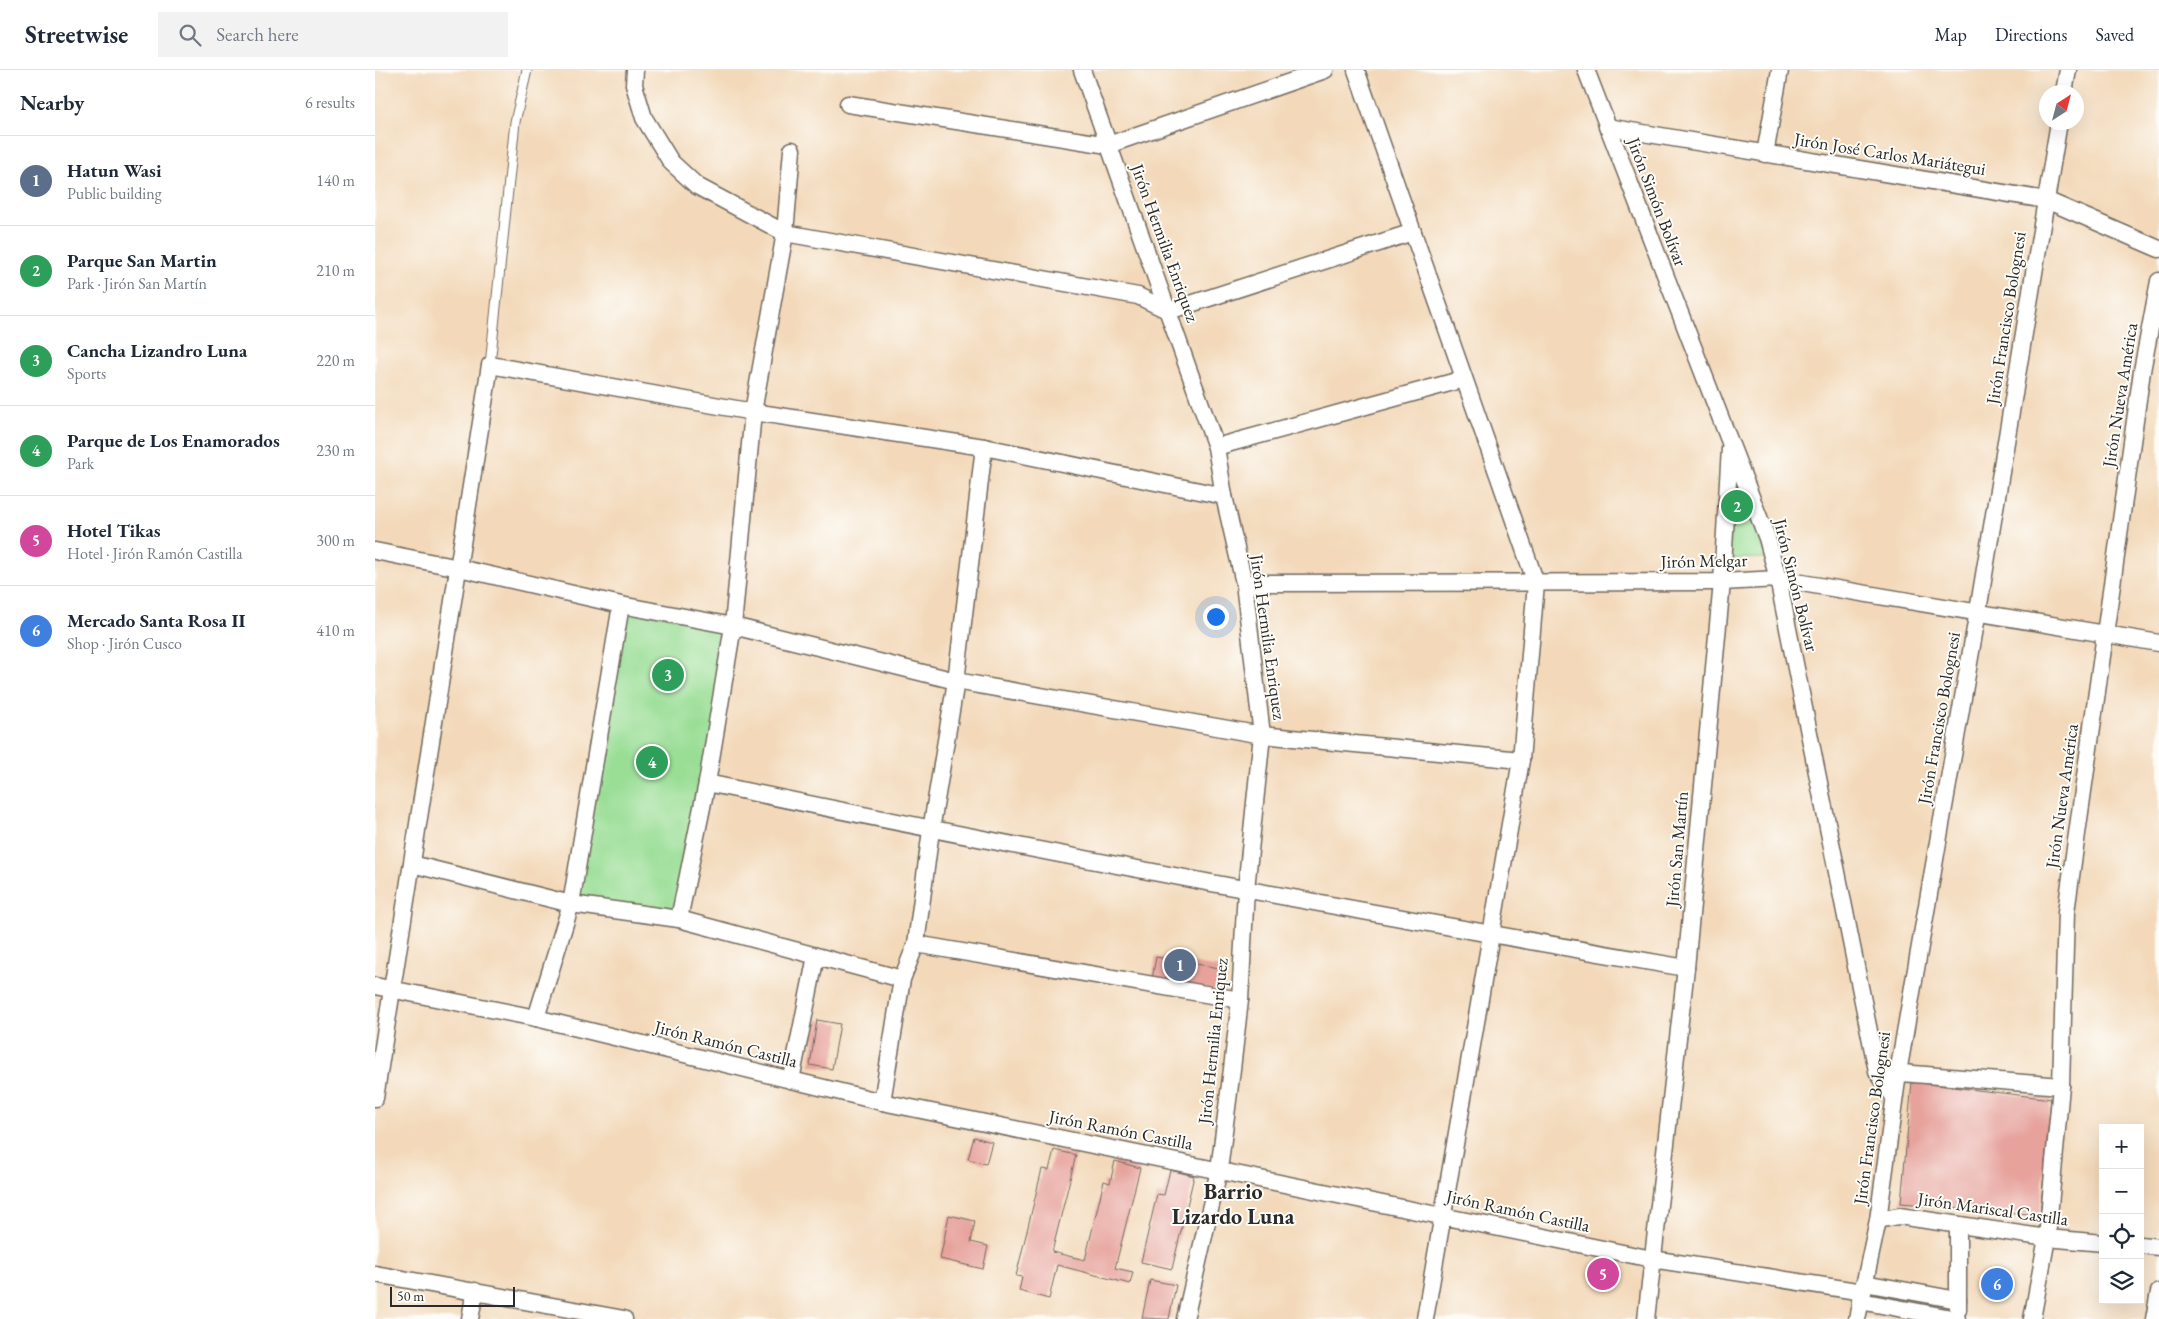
<!DOCTYPE html>
<meta charset="utf-8">
<style>
:root{--surface:#fff;--page:#f2f2f3;--text:#1f2937;--muted:#747a83;--line:#e0e1e3;--accent:#2563eb}
body{margin:0;font-family:"EB Garamond",serif;background:var(--page);color:var(--text)}
.controls{position:absolute;right:15px;bottom:15px;display:grid;overflow:hidden;border-radius:0px;box-shadow:0 5px 20px #0002}
.controls button{width:45px;height:45px;display:grid;place-items:center;padding:0;border:0;border-bottom:1px solid var(--line);background:var(--surface);color:var(--text);font:25px sans-serif}
.compass{position:absolute;left:1664px;top:15px;width:45px;height:45px;border-radius:50%;background:var(--surface);box-shadow:0 5px 20px #0002;rotate:36deg}
.scale{position:absolute;left:15px;bottom:12px;width:125px;box-sizing:border-box;padding-left:5px;border:2px solid #2b2b2b;border-top:0;font-size:14px;line-height:18px;white-space:nowrap;color:#2b2b2b;-webkit-text-stroke:4px #fdfcf7;paint-order:stroke}
.you{position:absolute;left:840px;top:546px;width:18px;height:18px;margin:-12px;border:4px solid #fff;border-radius:50%;background:#1a73e8;box-shadow:0 0 0 8px #1a73e833}
.badge{display:grid;place-items:center;width:32px;height:32px;border-radius:50%;background:var(--accent);color:#fff;font-size:16px;font-weight:700}
.pin{position:absolute;translate:-50% -50%;border:2px solid #fff;box-shadow:0 1px 5px #0006}
.list{margin:0;padding:0;list-style:none}
h2{display:flex;justify-content:space-between;align-items:center;height:65px;margin:0;padding:0 20px;font-size:21px}
h2 small{font-size:16px;font-weight:400;color:var(--muted)}
.list li{display:grid;grid-template-columns:32px 1fr auto;gap:15px;align-items:center;box-sizing:border-box;height:90px;padding:0 20px;border-top:1px solid var(--line)}
.list b{display:block;font-size:19px;white-space:nowrap}
.list p{margin:0;font-size:16px;white-space:nowrap;color:var(--muted)}
.list em{font-size:16px;font-style:normal;color:var(--muted)}
.icon{flex:none;width:28px;height:28px;fill:none;stroke:currentColor;stroke-width:2;stroke-linecap:round;stroke-linejoin:round}
.map{position:relative;flex:none;width:1784px;height:1249px;overflow:hidden}
header{display:flex;align-items:center;gap:30px;box-sizing:border-box;height:70px;padding:0 25px;background:var(--surface);border-bottom:1px solid var(--line)}
header strong{font-size:24px}
nav{display:flex;gap:28px;margin-inline-start:auto;font-size:18px}
.search{width:350px;height:45px;background:var(--page);display:flex;align-items:center;gap:12px;box-sizing:border-box;padding:0 18px;border-radius:0px;color:var(--muted);font-size:19px}
main{display:flex}
aside{flex:1;background:var(--surface)}
.map>svg:first-child{display:block}
</style>
<header>
<strong>Streetwise</strong>
<div class="search"><svg class="icon" aria-label="search" viewBox="0 0 24 24"><circle cx="10" cy="10" r="6"/><path d="M15 15l6 6"/></svg>Search here</div>
<nav><a>Map</a><a>Directions</a><a>Saved</a></nav>
</header>
<main>
<aside>
<h2>Nearby<small>6 results</small></h2>
<ul class="list">
<li><span class="badge" style="background:#5c6f8a">1</span><div><b>Hatun Wasi</b><p>Public building</p></div><em>140 m</em></li>
<li><span class="badge" style="background:#2e9e5b">2</span><div><b>Parque San Martin</b><p>Park · Jirón San Martín</p></div><em>210 m</em></li>
<li><span class="badge" style="background:#2e9e5b">3</span><div><b>Cancha Lizandro Luna</b><p>Sports</p></div><em>220 m</em></li>
<li><span class="badge" style="background:#2e9e5b">4</span><div><b>Parque de Los Enamorados</b><p>Park</p></div><em>230 m</em></li>
<li><span class="badge" style="background:#d1479c">5</span><div><b>Hotel Tikas</b><p>Hotel · Jirón Ramón Castilla</p></div><em>300 m</em></li>
<li><span class="badge" style="background:#3f7fe0">6</span><div><b>Mercado Santa Rosa II</b><p>Shop · Jirón Cusco</p></div><em>410 m</em></li>
</ul>
</aside>
<div class="map">
<svg width="1784" height="1249" viewBox="0 0 1784 1249">
<rect width="100%" height="100%" fill="#fdfcf7"/>
<filter id="ink" filterUnits="userSpaceOnUse"><feTurbulence type="fractalNoise" baseFrequency=".02" numOctaves="2"/><feDisplacementMap in="SourceGraphic" scale="10" xChannelSelector="R" yChannelSelector="G"/><feConvolveMatrix kernelMatrix="1 2 1 2 8 2 1 2 1" color-interpolation-filters="sRGB"/></filter>
<filter id="wash" filterUnits="userSpaceOnUse"><feTurbulence type="fractalNoise" baseFrequency=".0096" numOctaves="4" result="noise"/><feDisplacementMap in="SourceGraphic" scale="20" xChannelSelector="R" yChannelSelector="G"/><feGaussianBlur stdDeviation="1.12" result="paint"/><feColorMatrix in="noise" values="0 0 0 0 0 0 0 0 0 0 0 0 0 0 0 0 0 1.4 0 .05"/><feComposite in="paint" operator="in"/></filter>
<g filter="url(#wash)">
<rect width="100%" height="100%" fill="#f3d9ba"/>
<g fill="#9ade96" stroke="#628460">
<polygon points="1356,384 1392,488 1346,489"/>
<polygon points="250,540 358,556 304,849 197,829"/>
</g>
<g id="blocks">
<g fill="#e7a29c">
<polygon points="781,887 850,899 846,921 777,909"/>
<polygon points="442,950 465,954 457,999 435,995"/>
<polygon points="1537,1012 1676,1029 1665,1145 1526,1133"/>
<polygon points="599,1067 617,1072 611,1094 593,1089"/>
<polygon points="679,1080 701,1085 677,1182 710,1190 729,1111 735,1113 740,1091 765,1098 740,1198 758,1202 755,1214 682,1195 674,1229 644,1221 647,1207 641,1206 667,1099 674,1100"/>
<polygon points="795,1100 819,1106 797,1199 766,1192 782,1124 789,1125"/>
<polygon points="574,1145 600,1151 596,1172 613,1176 608,1199 565,1189"/>
<polygon points="775,1210 801,1215 794,1249 767,1248"/>
</g>
</g>
</g>
<g filter="url(#ink)">
<use href="#blocks" fill-opacity="0" stroke="#71685d" stroke-width="1"/>
<g fill="none" stroke-linecap="round" stroke-linejoin="round">
<defs>
<polyline id="lane" points="115,295 140,52 152,0"/>
<g id="street">
<polyline points="260,0 259,15 269,48 296,92 322,116 410,163 763,226 794,241 1038,162"/>
<polyline points="707,0 841,377 849,426 869,513 887,665 871,819 865,930 857,999 844,1100 810,1249"/>
<polyline points="981,0 1161,513 1146,690 1050,1249"/>
<polyline points="1211,0 1392,468 1403,509 1502,1001 1519,1027"/>
<polyline points="1689,22 1693,0"/>
<polyline points="473,34 733,75 950,0"/>
<polyline points="1232,57 1671,130 1784,179"/>
<polyline points="1390,84 1405,0"/>
<polyline points="841,377 1089,309"/>
<polyline points="0,481 84,498 246,535 358,556 581,611 887,665 1146,690"/>
<polyline points="869,513 1347,512 1403,509 1784,573"/>
<path d="M 332,713 C 657,781 984,842 1311,898"/>
<polyline points="37,794 196,834 304,849 527,909"/>
<polyline points="304,849 332,713 358,556 378,342 410,163 417,80"/>
<polyline points="541,874 865,930"/>
<polyline points="0,916 161,948 507,1032 1277,1189 1488,1222"/>
<polyline points="161,948 196,834 246,535"/>
<polyline points="1514,1002 1686,1016"/>
<polyline points="416,1010 441,886"/>
<polyline points="0,1028 115,295 378,342 609,377 849,426"/>
<polyline points="507,1032 527,909 541,874 556,760 581,611 609,377"/>
<polyline points="1503,1150 1524,1146 1672,1168 1728,1173"/>
<polyline points="1765,1175 1784,1177"/>
<polyline points="0,1204 249,1249"/>
<polyline points="1489,1213 1583,1230"/>
<polyline points="1485,1231 1582,1249"/>
<polyline points="1583,1240 1583,1155"/>
<polyline points="95,1249 100,1221"/>
<polyline points="1271,1249 1311,898 1347,512 1355,378"/>
<polyline points="1482,1249 1503,1150 1523,1003 1603,541 1684,52"/>
<polyline points="1657,1249 1672,1168 1686,1016 1691,842 1767,301 1784,211"/>
<polyline points="1779,1249 1784,1222"/>
</g>
</defs>
<use href="#lane" stroke="#71685d" stroke-width="11"/>
<use href="#street" stroke="#71685d" stroke-width="19"/>
<use href="#lane" stroke="#fff" stroke-width="9"/>
<use href="#street" stroke="#fff" stroke-width="16"/>
</g>
</g>
<g text-anchor="middle" stroke-width="4" stroke-linejoin="round" paint-order="stroke">
<g font-size="18" fill="#2b2b2b" stroke="#fdfcf7">
<text transform="translate(1515 84) rotate(9)" y="6">Jirón José Carlos Mariátegui</text>
<text transform="translate(1282 132) rotate(69)" y="6">Jirón Simón Bolívar</text>
<text transform="translate(790 173) rotate(70)" y="6">Jirón Hermilia Enriquez</text>
<text transform="translate(1631 248) rotate(-81)" y="6">Jirón Francisco Bolognesi</text>
<text transform="translate(1745 325) rotate(-81)" y="6">Jirón Nueva América</text>
<text transform="translate(1329 491) rotate(-1)" y="6">Jirón Melgar</text>
<text transform="translate(1421 515) rotate(76)" y="6">Jirón Simón Bolívar</text>
<text transform="translate(893 567) rotate(82)" y="6">Jirón Hermilia Enriquez</text>
<text transform="translate(1564 648) rotate(-80)" y="6">Jirón Francisco Bolognesi</text>
<text transform="translate(1687 726) rotate(-82)" y="6">Jirón Nueva América</text>
<text transform="translate(1302 779) rotate(-85)" y="6">Jirón San Martín</text>
<text transform="translate(838 971) rotate(-84)" y="6">Jirón Hermilia Enriquez</text>
<text transform="translate(351 974) rotate(14)" y="6">Jirón Ramón Castilla</text>
<text transform="translate(1497 1048) rotate(-82)" y="6">Jirón Francisco Bolognesi</text>
<text transform="translate(746 1060) rotate(11)" y="6">Jirón Ramón Castilla</text>
<text transform="translate(1618 1139) rotate(8)" y="6">Jirón Mariscal Castilla</text>
<text transform="translate(1143 1141) rotate(12)" y="6">Jirón Ramón Castilla</text>
</g>
<g font-size="22" font-weight="bold" fill="#2b2b2b" stroke="#fdfcf7">
<text x="858" y="1129">Barrio<tspan x="858" dy="25">Lizardo Luna</tspan></text>
</g>
</g>
</svg>
<div class="controls">
<button>+</button>
<button>−</button>
<button><svg class="icon" aria-label="locate" viewBox="0 0 24 24"><circle cx="12" cy="12" r="6"/><path d="M12 2v4M12 18v4M2 12h4M18 12h4"/></svg></button>
<button><svg class="icon" aria-label="layers" viewBox="0 0 24 24"><path d="M12 4l9 5-9 5-9-5zM3 14l9 5 9-5"/></svg></button>
</div>
<svg class="compass" viewBox="-18 -18 36 36"><path d="M0-13l5 13h-10z" fill="#e53935"/><path d="M0 13l5-13h-10z" fill="#747a83"/></svg>
<div class="scale">50 m</div>
<div class="you"></div>
<div class="pin badge" style="left:805px;top:895px;background:#5c6f8a">1</div>
<div class="pin badge" style="left:1362px;top:436px;background:#2e9e5b">2</div>
<div class="pin badge" style="left:293px;top:605px;background:#2e9e5b">3</div>
<div class="pin badge" style="left:277px;top:692px;background:#2e9e5b">4</div>
<div class="pin badge" style="left:1228px;top:1204px;background:#d1479c">5</div>
<div class="pin badge" style="left:1622px;top:1214px;background:#3f7fe0">6</div>
</div>
</main>
